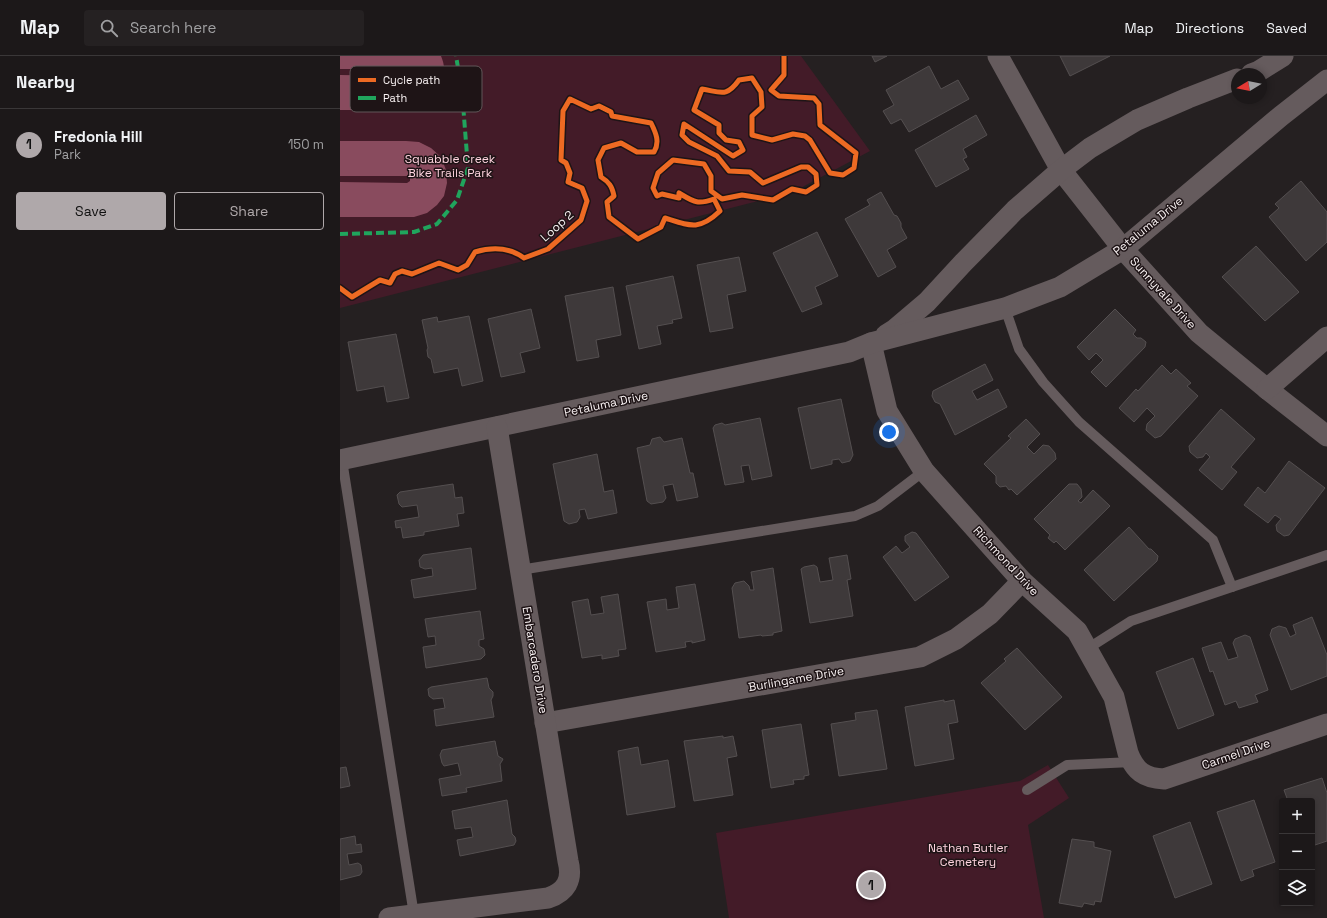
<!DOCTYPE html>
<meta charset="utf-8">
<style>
:root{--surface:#1c1819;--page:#252122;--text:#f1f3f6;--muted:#a0a0a2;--line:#3a3738;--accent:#afa8aa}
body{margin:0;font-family:"Space Grotesk",sans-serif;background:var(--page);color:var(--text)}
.controls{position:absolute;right:12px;bottom:12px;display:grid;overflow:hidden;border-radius:4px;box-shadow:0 2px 6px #0003}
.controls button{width:36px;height:36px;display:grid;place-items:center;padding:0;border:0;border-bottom:1px solid var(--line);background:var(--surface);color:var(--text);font:20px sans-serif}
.compass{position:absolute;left:891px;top:12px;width:36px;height:36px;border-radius:50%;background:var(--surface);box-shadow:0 2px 6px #0003;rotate:260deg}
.you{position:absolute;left:549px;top:376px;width:14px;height:14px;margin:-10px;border:3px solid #fff;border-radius:50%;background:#1a73e8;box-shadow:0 0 0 6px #1a73e833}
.badge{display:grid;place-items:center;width:26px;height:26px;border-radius:50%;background:var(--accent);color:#111;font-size:13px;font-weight:700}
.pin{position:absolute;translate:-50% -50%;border:2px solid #fff;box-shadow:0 1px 4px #0006}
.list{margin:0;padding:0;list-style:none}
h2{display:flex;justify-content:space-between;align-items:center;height:52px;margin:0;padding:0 16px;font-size:17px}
h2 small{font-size:13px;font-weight:400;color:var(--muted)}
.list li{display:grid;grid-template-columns:26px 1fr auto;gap:12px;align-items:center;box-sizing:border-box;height:72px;padding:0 16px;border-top:1px solid var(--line)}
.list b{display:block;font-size:15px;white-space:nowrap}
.list p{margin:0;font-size:13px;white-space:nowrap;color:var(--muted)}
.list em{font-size:13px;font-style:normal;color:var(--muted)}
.actions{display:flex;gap:8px;padding:12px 16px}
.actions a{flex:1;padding:9px 0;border:1px solid var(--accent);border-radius:4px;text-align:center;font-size:14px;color:var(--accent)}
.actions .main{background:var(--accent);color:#111}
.icon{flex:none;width:22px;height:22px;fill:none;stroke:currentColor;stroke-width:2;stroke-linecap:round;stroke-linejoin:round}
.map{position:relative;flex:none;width:987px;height:862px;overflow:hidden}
header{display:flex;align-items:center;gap:24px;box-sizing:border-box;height:56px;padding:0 20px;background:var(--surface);border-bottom:1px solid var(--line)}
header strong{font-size:19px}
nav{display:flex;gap:22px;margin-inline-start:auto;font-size:14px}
.search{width:280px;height:36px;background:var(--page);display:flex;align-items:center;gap:10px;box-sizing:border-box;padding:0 14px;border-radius:4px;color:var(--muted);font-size:15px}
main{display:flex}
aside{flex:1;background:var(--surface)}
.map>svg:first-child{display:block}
</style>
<header>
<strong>Map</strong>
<div class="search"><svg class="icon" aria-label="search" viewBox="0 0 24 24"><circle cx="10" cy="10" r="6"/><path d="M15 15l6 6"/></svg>Search here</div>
<nav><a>Map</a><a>Directions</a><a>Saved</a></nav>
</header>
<main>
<aside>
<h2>Nearby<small></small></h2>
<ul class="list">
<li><span class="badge">1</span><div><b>Fredonia Hill</b><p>Park</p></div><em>150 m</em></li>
</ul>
<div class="actions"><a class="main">Save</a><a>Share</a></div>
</aside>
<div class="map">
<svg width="987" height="862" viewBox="0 0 987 862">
<rect width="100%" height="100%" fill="#252021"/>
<g fill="#431b28">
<polygon points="0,0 461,0 530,95 453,136 0,252"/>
<polygon points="708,709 729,742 688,769 704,862 389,862 376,777 680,725"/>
</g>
<g fill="#894b5e">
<path d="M 0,0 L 101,0 C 105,9 105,18 103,27 C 100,37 93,46 84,50 C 67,58 20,54 0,54 L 0,19 L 65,20 L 68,18 L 68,15 L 65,13 L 0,13 Z"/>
<polygon points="0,85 66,85 79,86 91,92 101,101 106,114 107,127 104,140 97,149 87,157 74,161 0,161 0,126 67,127 70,125 70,122 67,120 0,120"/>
</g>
<g fill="#3e393a" stroke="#544f50">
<polygon points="532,0 547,0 535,6"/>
<polygon points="720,0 770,0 730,20"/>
<polygon points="589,10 601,33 618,24 629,43 569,76 561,63 551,68 543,55 554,49 546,34"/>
<polygon points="636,59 647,79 623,93 627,101 623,103 629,113 596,131 575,94"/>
<polygon points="961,125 987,156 987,186 966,205 929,161 939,152 935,148"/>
<polygon points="541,136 554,159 557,160 561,167 561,171 567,182 547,194 556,211 538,221 505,163 530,149 527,144"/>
<polygon points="477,176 498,220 475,231 482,248 462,256 433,197"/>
<polygon points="916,190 959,236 925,265 882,221"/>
<polygon points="399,201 406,235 387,239 393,272 370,276 357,209"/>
<polygon points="333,220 342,262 332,264 333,267 317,270 321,288 299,293 286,230"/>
<polygon points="273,231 281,279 256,284 259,301 237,305 225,240"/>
<polygon points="191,253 200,292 180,297 185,316 161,321 148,263"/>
<polygon points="775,253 796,274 793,278 797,282 801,282 806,286 805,291 766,331 751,316 763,304 756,297 749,304 737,291"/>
<polygon points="129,260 143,325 122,330 118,312 94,317 91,303 88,301 87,294 88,292 82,264 97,261 98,266"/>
<polygon points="56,278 69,342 47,346 44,330 17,335 8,286"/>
<polygon points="645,308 653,324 632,335 637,344 658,333 667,351 615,379 600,348 595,346 592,340 593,335"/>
<polygon points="822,309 831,318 836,313 851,327 847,330 858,340 821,380 815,382 806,374 807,368 815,360 807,352 794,366 779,352 796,333 798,335"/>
<polygon points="501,343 513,399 510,405 502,407 499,403 492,404 492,408 471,413 458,352"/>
<polygon points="881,353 915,383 891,411 897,416 882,434 859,414 870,401 866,397 863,401 857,402 850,396 849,390"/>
<polygon points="420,362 432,420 412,424 409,409 401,410 404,426 385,429 373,372 375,369 382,367 385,369"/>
<polygon points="686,363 700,378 687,391 694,398 703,389 709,390 715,397 716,403 677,439 671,433 669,434 666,430 660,431 656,427 656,420 644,408 671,382 668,380"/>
<polygon points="320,381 324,386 342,382 350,417 353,417 358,441 337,445 333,428 323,430 326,442 323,446 311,448 307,445 297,392 310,389 312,383"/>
<polygon points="257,398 264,436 273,434 277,457 248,463 245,453 239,454 240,461 237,466 229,468 224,465 213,408"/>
<polygon points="949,405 985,432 949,479 944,480 937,475 936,469 941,463 935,459 928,467 904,449 918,431 925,437"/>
<polygon points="113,428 115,442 122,441 124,457 117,458 119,470 84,476 84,479 63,482 61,471 56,472 55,465 79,461 77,449 62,451 59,448 57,439 60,436"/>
<polygon points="729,428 737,428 741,433 742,441 738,445 741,447 753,434 770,450 725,494 716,485 714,487 708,482 710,479 694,463"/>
<polygon points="789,471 809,493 811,493 818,500 817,505 774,545 744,514"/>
<polygon points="572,476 576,477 609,521 575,545 543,501 556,490 562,497 570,491 565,485 565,480"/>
<polygon points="131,492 136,533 74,542 71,524 93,520 92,512 85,513 80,511 79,504 83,499"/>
<polygon points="507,499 511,523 507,524 513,560 470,567 461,513 464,511 474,509 477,511 480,526 493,524 489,502"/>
<polygon points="433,512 442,575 433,577 433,579 422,580 421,579 399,582 392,532 395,527 404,525 409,530 410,534 414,534 411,516"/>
<polygon points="355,528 365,584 352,587 352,585 345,586 346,591 316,596 307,546 326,543 327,554 339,552 336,531"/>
<polygon points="278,538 286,593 278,594 279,600 262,603 262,599 242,602 232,546 248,543 251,559 264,557 261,541"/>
<polygon points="140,555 144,583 139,584 139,590 144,593 145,599 141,603 86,612 83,591 96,589 95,580 88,581 85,563"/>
<polygon points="972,561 987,599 987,620 951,634 930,579 932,573 939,570 946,572 950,581 956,578 953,569"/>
<polygon points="905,579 910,581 928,634 915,639 918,646 899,652 896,645 885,649 873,615 870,616 862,592 881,586 888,604 898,601 893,587 895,583"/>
<polygon points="677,592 722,641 685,674 641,627 666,605 664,603"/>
<polygon points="853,602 874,659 838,673 816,616"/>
<polygon points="147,622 149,632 153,636 153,640 151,644 154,661 96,670 94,654 105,652 103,642 93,643 89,640 88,633 91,631"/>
<polygon points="604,644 604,646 614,644 618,666 608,668 614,703 575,710 565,651"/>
<polygon points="537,654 547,713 499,720 491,668 516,664 515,657"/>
<polygon points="461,668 469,719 464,720 464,723 453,724 454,728 431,732 422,674"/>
<polygon points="383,680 383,682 393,680 397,700 387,702 393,739 354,745 344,685"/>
<polygon points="155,685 158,700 163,703 162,705 160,708 162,725 126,732 127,736 102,740 99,723 121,719 118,707 104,710 102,707 100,699 102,694"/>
<polygon points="298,691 301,709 328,704 335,751 287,759 278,695"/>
<polygon points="6,711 10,730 0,732 0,712"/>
<polygon points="982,722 987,737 987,785 972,790 972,745 948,745 944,734"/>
<polygon points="167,744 172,778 175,781 176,785 174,789 120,800 117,784 133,781 131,771 115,773 112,755"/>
<polygon points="914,744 935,806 912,814 914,820 901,825 877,756"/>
<polygon points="850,766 872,828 835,842 813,780"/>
<polygon points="15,780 16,789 21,788 22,796 7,798 9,809 18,807 21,809 22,816 20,819 0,824 0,783"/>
<polygon points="732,783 754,786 754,791 771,795 761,846 755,845 754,849 744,847 742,851 719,847"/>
</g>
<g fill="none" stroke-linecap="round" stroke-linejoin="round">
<g stroke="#655b5d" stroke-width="10">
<polyline points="665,252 679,293 703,326 739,366 873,484 892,531"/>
<polyline points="2,404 74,859"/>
<polyline points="180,514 515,460 538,450 584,415"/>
<polyline points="747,593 791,565 987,499"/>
<polyline points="687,734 727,709 792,706"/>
</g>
<g stroke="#655b5d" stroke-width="21">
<polyline points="658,0 721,114 783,193 859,277 927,333 987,380"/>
<polyline points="911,18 919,15 943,0"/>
<polyline points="546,279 554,274 587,246 623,207 675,154 721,114 750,92 797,64 848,42 897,23"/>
<path d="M 531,287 L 547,355 L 584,415 L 682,525 L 737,575 L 774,641 L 788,697 C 795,715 804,722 824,723 L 987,668"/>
<polyline points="927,333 987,281"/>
<polyline points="0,404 509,296 531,287 665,252 720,231 783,193 941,60 987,24"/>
<polyline points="205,667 580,601 616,583 650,558 682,525"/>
<path d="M 49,862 L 208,842 C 226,836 233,824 228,805 L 157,371"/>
</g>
<polyline stroke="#20a55d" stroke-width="4" stroke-dasharray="8 4" stroke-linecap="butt" points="0,178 74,176 97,168 117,144 128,112 122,35 116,0"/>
<defs>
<path id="cycleway" d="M 0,232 L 12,241 L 40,224 L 50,227 L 55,218 L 62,215 L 72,218 L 99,207 L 118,214 L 127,209 L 135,196 C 152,191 169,191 184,202 L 208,193 L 241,164 L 247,145 L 242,132 L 228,126 L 230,117 L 226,107 L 221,104 L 223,55 L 230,43 L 251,53 L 259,50 L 271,56 L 272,60 L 311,67 C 316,77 320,86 314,96 L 297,96 L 281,87 L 264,92 L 258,104 L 261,121 C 269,126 272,130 274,140 L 267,146 L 269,161 L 298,183 L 321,171 L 325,162 C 350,170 359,175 380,155 L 374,143 C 357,149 354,146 339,137 L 339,142 L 322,138 L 317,140 L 313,132 L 318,117 L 333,104 L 364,108 L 371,120 L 371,135 L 382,143 L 402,139 L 433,144 L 452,133 L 466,136 L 477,129 L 476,118 L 468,111 L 461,111 L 423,127 L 410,116 L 389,115 L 377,100 L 349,86 L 342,79 L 344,68 L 393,100 L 403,94 L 399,86 L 386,84 L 379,77 L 379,69 L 354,54 L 362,33 C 381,36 386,42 399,24 L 412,22 L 421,36 L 422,51 L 412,60 L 412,79 L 432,84 L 453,78 L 465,80 L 470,84 L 490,117 L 503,119 L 514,112 L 516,97 L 480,69 L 479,48 L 474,42 L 439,40 L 431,34 L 444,19 L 444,0"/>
</defs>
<use href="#cycleway" stroke="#1e1416" stroke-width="8"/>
<use href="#cycleway" stroke="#ed6a23" stroke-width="5"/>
</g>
<g text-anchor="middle" stroke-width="3" stroke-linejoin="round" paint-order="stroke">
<g font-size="12" fill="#fdd2dd" stroke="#1e1416">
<text x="110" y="107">Squabble Creek<tspan x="110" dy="14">Bike Trails Park</tspan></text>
<text x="628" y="796">Nathan Butler<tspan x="628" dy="14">Cemetery</tspan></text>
</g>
<g font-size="12" fill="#f9f2f3" stroke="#1e1416">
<text transform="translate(217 170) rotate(-42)" y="4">Loop 2</text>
<text transform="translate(808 170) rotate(-39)" y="4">Petaluma Drive</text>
<text transform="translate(823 237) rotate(48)" y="4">Sunnyvale Drive</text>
<text transform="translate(266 348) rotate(-12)" y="4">Petaluma Drive</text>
<text transform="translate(666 505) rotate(47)" y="4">Richmond Drive</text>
<text transform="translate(195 604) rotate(81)" y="4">Embarcadero Drive</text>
<text transform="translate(456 623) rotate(-10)" y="4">Burlingame Drive</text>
<text transform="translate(896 698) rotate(-19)" y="4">Carmel Drive</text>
</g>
</g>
<rect x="10" y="10" width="132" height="46" rx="6" fill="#1e1416" stroke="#605758" stroke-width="1"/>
<rect x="18" y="22" width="18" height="4" fill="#ed6a23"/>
<rect x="18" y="40" width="18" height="4" fill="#20a55d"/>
<g font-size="11" fill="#f9f2f3">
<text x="43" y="28">Cycle path</text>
<text x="43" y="46">Path</text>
</g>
</svg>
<div class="controls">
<button>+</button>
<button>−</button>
<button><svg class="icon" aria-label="layers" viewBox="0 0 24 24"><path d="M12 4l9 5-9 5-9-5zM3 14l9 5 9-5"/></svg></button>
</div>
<svg class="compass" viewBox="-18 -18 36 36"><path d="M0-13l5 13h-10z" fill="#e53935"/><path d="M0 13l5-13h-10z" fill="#a0a0a2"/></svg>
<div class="you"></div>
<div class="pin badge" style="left:531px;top:829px">1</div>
</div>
</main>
